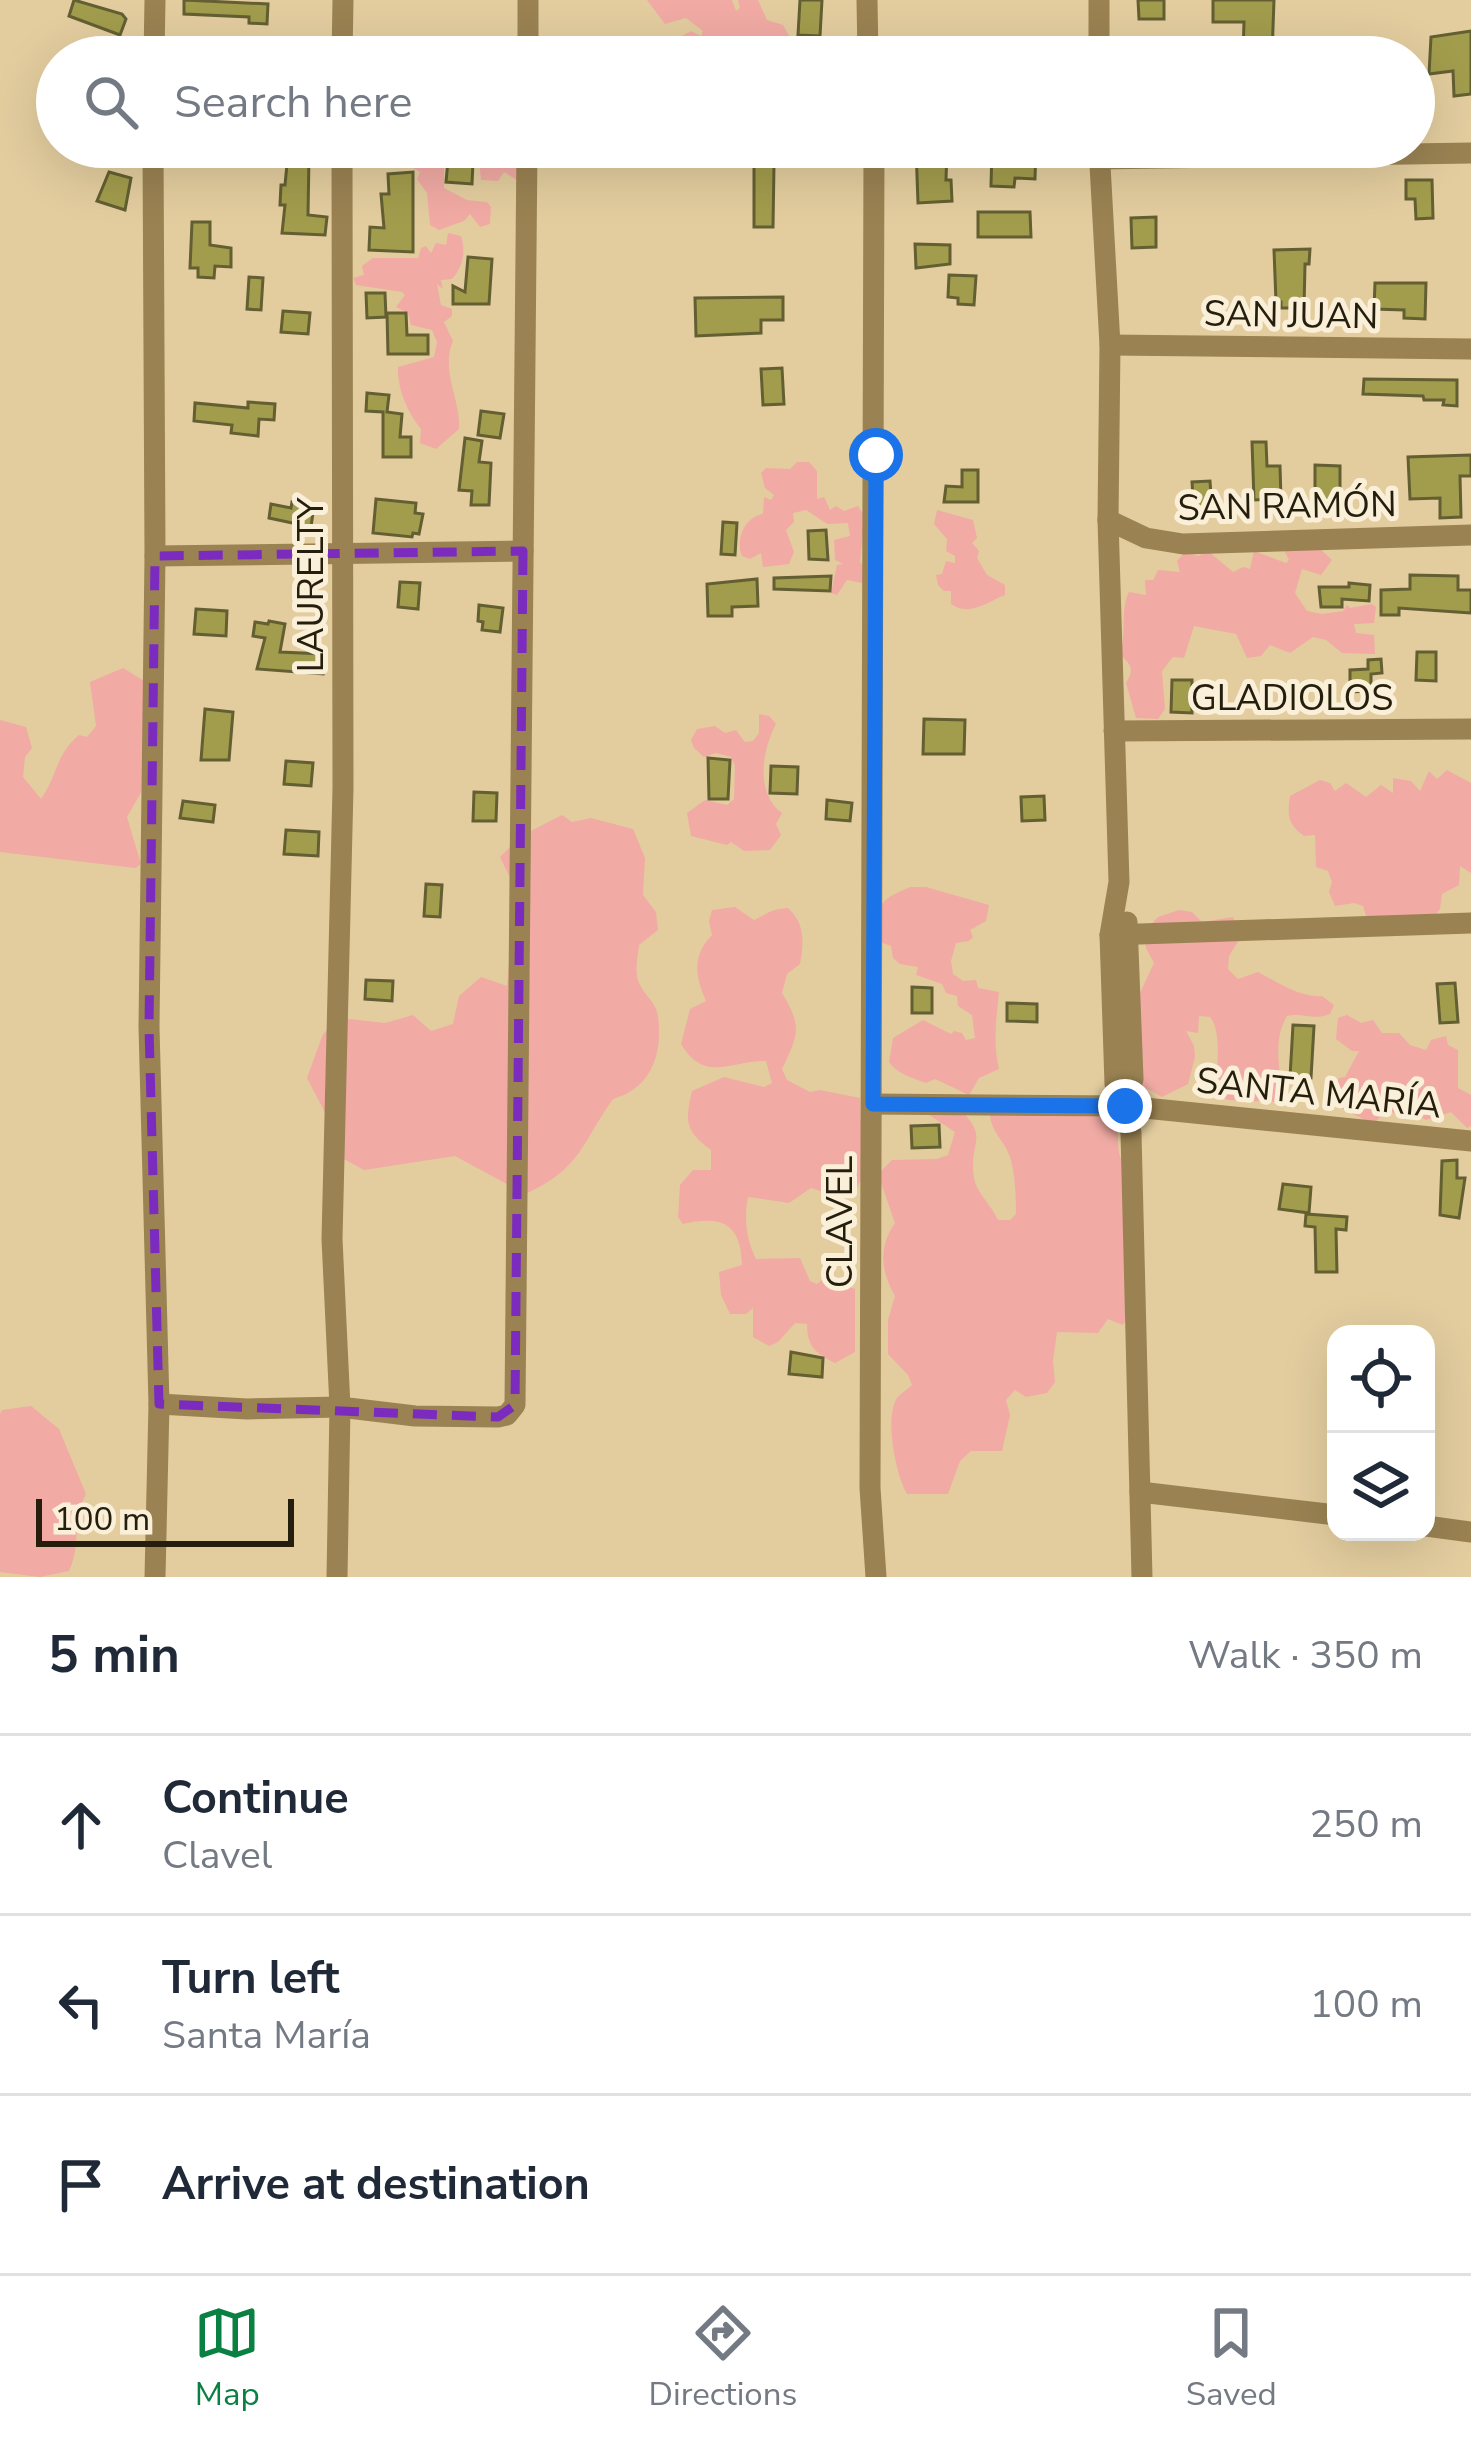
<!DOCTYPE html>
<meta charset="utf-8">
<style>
:root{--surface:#fff;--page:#f2f2f3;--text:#1f2937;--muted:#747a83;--line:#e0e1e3;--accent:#0b8043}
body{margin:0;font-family:"Nunito Sans",sans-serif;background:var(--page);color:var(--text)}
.controls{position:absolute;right:36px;bottom:36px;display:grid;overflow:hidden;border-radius:24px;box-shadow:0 12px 48px #0002}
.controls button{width:108px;height:108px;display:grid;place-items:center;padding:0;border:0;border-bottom:3px solid var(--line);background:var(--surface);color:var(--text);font:60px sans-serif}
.scale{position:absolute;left:36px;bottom:30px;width:258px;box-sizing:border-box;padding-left:12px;border:6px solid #261e0c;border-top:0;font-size:33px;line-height:42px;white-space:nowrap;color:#261e0c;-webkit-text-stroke:9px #faefd8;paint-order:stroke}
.stop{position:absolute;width:36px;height:36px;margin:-27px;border:9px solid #1a73e8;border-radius:50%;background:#fff}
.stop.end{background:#1a73e8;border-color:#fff;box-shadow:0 3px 12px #0008}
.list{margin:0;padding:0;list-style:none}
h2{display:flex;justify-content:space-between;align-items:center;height:156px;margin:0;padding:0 48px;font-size:51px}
h2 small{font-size:39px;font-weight:400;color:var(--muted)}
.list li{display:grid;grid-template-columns:78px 1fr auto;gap:36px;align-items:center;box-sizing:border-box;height:180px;padding:0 48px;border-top:3px solid var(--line)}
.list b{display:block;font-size:45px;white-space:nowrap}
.list p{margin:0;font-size:39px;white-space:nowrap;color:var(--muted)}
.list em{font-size:39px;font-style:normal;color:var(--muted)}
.icon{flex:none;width:66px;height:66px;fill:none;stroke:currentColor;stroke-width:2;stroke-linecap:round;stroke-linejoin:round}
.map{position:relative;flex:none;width:1471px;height:1577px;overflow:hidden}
.search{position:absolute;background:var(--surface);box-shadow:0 12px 48px #0002;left:36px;right:36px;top:36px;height:132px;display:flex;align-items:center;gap:30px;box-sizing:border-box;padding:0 42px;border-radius:66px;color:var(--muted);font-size:45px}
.sheet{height:696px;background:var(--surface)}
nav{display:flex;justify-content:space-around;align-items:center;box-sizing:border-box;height:168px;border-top:3px solid var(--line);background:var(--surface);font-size:33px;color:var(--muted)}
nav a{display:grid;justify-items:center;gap:6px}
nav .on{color:var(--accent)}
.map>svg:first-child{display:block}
</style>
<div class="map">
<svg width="1471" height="1577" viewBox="0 0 1471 1577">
<rect width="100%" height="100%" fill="#e3cd9f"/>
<g fill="#f1aaa4">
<polygon points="647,0 732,0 736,11 740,8 738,0 758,0 767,20 783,25 796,48 785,52 776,46 777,57 758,54 725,57 712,48 689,56 682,46 682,36 691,31 701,36 703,31 686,18 665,24"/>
<polygon points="413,147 432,153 433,147 465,147 458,155 444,158 444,188 467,200 487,202 491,207 490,224 480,227 470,214 464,221 439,230 430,225 427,193 417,179 420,172 406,164 413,161 407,154"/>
<polygon points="503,147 518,147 518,181 504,172 498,181 481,180 479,159 502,154"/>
<path d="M 448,233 L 461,236 C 466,251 463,267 452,279 L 441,280 L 443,289 L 437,284 L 441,305 L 452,309 L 452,316 L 444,322 L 453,341 C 440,371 461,400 459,429 L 436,449 L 420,443 L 421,429 C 408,413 397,389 398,367 L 434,357 L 437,342 L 432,330 L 411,325 L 408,313 L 396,307 L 405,295 L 402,292 L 356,285 L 353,278 L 364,275 L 362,266 L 373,258 L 418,258 L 421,248 L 426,246 L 431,253 L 436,243 L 446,245 Z"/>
<path d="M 797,462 L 809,462 L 817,471 L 817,499 L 824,497 L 830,510 L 836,506 L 844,511 L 858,506 L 865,517 L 860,562 L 868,571 L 862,583 L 847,580 L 837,595 L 831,593 L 837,565 L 843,564 L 835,560 L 834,540 L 850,536 L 848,523 L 827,524 L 806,510 L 793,513 L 794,522 L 786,530 L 794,552 L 789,564 L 763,567 L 761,553 L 750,559 L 742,556 C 735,539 745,517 763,514 L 764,497 L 771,500 L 774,495 L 765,488 L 761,473 L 766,468 L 790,469 Z"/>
<path d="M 937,510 L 973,520 L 977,538 L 972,543 L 979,551 L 977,558 L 987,575 L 1005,585 L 1005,595 C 987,602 969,617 951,604 L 951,591 L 944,591 L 938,585 L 936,575 L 942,574 L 946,561 L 955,563 L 955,556 L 946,551 L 947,539 L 934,524 Z"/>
<path d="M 1317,546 L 1332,560 L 1321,575 L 1302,569 L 1295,593 L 1307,611 L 1322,614 L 1343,611 L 1347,605 L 1350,608 L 1372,604 L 1376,607 L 1374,623 L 1354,624 L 1356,633 L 1374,635 L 1375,654 L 1342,653 L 1326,640 L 1313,637 L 1290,653 L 1270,645 L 1261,656 L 1247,658 L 1236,634 L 1194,626 L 1184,658 L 1173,657 L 1162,671 L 1165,709 L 1158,719 L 1136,718 L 1126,683 C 1135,669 1131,665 1120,654 C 1127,634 1120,609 1129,592 L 1146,595 L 1145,580 L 1153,580 L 1158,570 L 1180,572 L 1177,561 L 1185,552 L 1198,556 L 1208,551 L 1233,572 L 1243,567 L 1250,569 L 1254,551 L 1286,563 L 1289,560 L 1284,550 Z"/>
<path d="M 123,668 L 146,682 L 143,789 L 127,817 L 141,864 L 135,868 L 0,852 L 0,720 L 26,727 L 32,748 L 25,757 L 23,777 L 41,799 C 59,773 54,757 79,735 L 87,737 L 96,726 L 90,682 Z"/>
<path d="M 759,714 L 769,716 L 776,724 C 762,750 755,794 782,813 L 776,824 L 781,835 L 770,850 L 744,851 L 731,842 L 727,845 L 691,836 L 687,813 L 705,800 L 727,805 L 734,799 L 735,766 L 731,757 L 716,753 L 704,757 L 694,748 L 691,740 L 697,729 L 715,726 L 725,733 L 736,730 L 745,742 L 753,741 L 759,733 Z"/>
<path d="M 1447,770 L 1471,783 L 1471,873 L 1460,866 L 1459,885 L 1442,894 L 1440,909 L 1430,922 L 1367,919 L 1363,906 L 1354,903 L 1335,906 L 1329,892 L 1332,882 L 1328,871 L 1316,867 L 1315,835 L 1304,836 C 1288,824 1287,816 1290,796 L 1320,780 L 1330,783 L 1335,791 L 1346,783 L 1366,797 L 1381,785 L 1393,793 L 1393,778 L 1411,781 L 1420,791 L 1429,771 L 1437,779 Z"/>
<path d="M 562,815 L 572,822 L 591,818 L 633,829 L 645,858 L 643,895 L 656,912 L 658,930 L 639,945 C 638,956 634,972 639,983 C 644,995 656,1002 658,1016 C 663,1055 651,1088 613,1099 C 581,1144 581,1169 525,1194 L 455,1156 L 364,1170 L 344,1159 L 331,1124 L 307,1078 L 323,1034 L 341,1018 L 385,1023 L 413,1015 L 431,1031 L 453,1024 L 459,996 L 481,977 L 507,986 L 516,890 L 500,857 L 521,836 Z"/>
<path d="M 910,887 L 926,887 L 989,905 L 986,921 L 970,930 L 973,937 L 969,941 L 956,943 L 951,961 L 953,974 L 963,981 L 976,980 L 978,988 L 999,992 C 996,1019 993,1044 999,1069 L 979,1078 L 969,1095 L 935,1079 L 926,1083 C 913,1078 897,1074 889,1062 L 893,1038 L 923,1020 L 951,1034 L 954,1031 L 962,1033 L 966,1040 L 975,1038 L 972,1015 L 958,1006 L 957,996 L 946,993 L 942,984 L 916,975 L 918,967 L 900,964 L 893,958 L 891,946 L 880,942 C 882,902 873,903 910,887 Z"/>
<path d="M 735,907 L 754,920 C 767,914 771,909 788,908 C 805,923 804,943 800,964 L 787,974 L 782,993 C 802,1026 799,1034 782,1069 L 787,1080 L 810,1092 L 820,1090 L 860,1098 L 863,1176 L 854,1193 L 842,1198 L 811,1188 L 789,1203 L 748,1197 C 744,1219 746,1239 756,1259 L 800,1258 L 810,1281 L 817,1284 L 826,1277 L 855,1289 L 855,1352 L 835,1363 C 815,1353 807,1346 807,1324 L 795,1323 L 778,1342 L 769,1346 L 753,1337 L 753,1308 L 746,1314 L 730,1314 L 721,1295 L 719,1272 L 742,1265 C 741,1221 719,1216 683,1224 L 678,1217 L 680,1185 L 693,1170 L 711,1170 L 711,1150 C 685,1131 685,1122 692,1091 L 724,1077 L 764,1087 L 772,1083 L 766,1061 C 731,1060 705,1084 681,1044 L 690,1009 L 706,1001 C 695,977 692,955 712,935 L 709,921 L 712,910 Z"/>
<path d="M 1179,910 L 1192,912 L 1202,922 L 1233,917 L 1241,937 L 1229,956 L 1228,969 L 1238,979 L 1258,972 C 1277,982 1300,998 1322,996 L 1334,1005 L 1330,1014 C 1313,1021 1303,1012 1287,1016 C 1271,1043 1282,1070 1281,1102 L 1228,1100 L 1216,1093 C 1216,1070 1223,1033 1210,1017 L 1199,1016 L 1198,1033 L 1186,1031 L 1194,1046 L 1195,1057 L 1188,1084 L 1162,1097 L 1139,1084 L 1137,999 L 1154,963 L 1146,948 L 1144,932 L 1158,917 Z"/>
<polygon points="1347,1015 1361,1023 1373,1020 1382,1033 1399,1033 1410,1045 1426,1050 1431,1040 1446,1036 1448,1045 1458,1050 1458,1088 1471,1095 1471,1126 1467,1128 1451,1112 1426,1120 1412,1112 1400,1116 1388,1110 1373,1124 1341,1108 1336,1086 1339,1078 1345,1077 1359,1051 1352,1051 1336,1039 1338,1018"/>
<path d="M 951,1101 C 994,1139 968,1137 974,1178 C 976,1192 992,1206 998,1220 L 1010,1220 L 1016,1214 C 1016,1195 1015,1173 1010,1157 C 1004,1139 991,1133 990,1114 L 1112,1112 C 1123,1130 1113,1148 1124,1165 L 1126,1320 L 1123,1325 L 1108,1319 L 1098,1333 L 1057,1332 L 1053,1361 L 1055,1382 L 1047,1393 L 1026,1397 L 1015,1390 L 1006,1400 L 1010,1415 L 1002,1451 L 971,1451 L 960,1461 L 948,1494 L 907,1494 C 896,1475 884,1418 897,1398 C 899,1395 910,1387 912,1385 L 908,1375 L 888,1354 L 888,1320 L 895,1296 C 881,1272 878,1247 895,1223 L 878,1174 L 892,1160 L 937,1159 L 948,1155 L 955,1132 L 917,1107 Z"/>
<path d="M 31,1406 L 59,1429 L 86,1494 C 71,1521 82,1544 69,1571 L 40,1577 L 0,1572 L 0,1414 L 2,1410 Z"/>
</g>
<g fill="#a29c4d" stroke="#635f32" stroke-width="3">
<polygon points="74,0 122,14 126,19 120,35 69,16"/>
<polygon points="184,0 268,4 267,24 249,23 249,17 184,14"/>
<polygon points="800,0 822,0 820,36 798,35"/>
<polygon points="1138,0 1164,0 1164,19 1139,19"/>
<polygon points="1213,0 1274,0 1272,56 1243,55 1244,22 1213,22"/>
<polygon points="1471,31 1471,94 1454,96 1453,71 1429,74 1431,37"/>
<polygon points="992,147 1036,147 1035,179 1015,178 1014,187 991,186"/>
<polygon points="916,148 947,149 946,180 951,180 952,201 918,203"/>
<polygon points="753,150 753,163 706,166 705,154"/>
<polygon points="288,154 309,157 308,215 327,217 325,235 282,233 285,205 280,205 281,185 285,185"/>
<polygon points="448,160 473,162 472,184 446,182"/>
<polygon points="754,164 774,165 773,227 754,227"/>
<polygon points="109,172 131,178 125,210 97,201"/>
<polygon points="413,172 413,252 369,250 370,227 384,228 381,194 389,194 388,174"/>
<polygon points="1406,180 1432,180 1433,218 1416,219 1415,199 1406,199"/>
<polygon points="978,212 1030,212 1031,237 978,237"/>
<polygon points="1156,217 1156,247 1132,248 1131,218"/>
<polygon points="192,222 210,222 210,245 231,248 231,267 215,266 214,278 198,277 198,268 190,268"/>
<polygon points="915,244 950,245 950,264 916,268"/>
<polygon points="1310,249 1309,264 1305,264 1304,308 1281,308 1281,302 1276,302 1274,250"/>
<polygon points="468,257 492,259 489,304 453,304 453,286 465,292"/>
<polygon points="949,275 976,276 974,305 958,304 958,298 948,297"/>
<polygon points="249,277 263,278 261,310 247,309"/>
<polygon points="1375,283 1426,283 1425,319 1404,318 1404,310 1374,309"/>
<polygon points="366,293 385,293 386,317 367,318"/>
<polygon points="783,297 783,320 761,320 761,333 696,336 695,298"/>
<polygon points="283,311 310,313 308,334 281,332"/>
<polygon points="387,313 406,313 407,335 428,335 428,354 388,354"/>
<polygon points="782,368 784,404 763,405 761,369"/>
<polygon points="1364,379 1457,380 1457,406 1443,405 1444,400 1424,400 1423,396 1363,394"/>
<polygon points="367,393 389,395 387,412 402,414 400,437 411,437 411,457 383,457 383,412 366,411"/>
<polygon points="248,402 275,404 274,420 259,419 258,436 231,433 232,425 194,421 195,403 248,408"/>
<polygon points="481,411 504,414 500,438 478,435"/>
<polygon points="465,438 482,441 479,462 491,463 489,505 471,505 472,491 459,490"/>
<polygon points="1252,442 1266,442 1267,466 1280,466 1281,499 1254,500"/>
<polygon points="1471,455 1471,476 1460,476 1461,517 1440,518 1440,498 1410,499 1408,457"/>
<polygon points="1315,465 1340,466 1340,502 1315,501"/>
<polygon points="962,470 978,470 978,502 944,502 946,486 962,487"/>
<polygon points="1210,481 1212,510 1194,511 1192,482"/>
<polygon points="376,499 416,503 415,513 423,514 419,534 413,533 412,537 373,533"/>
<polygon points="292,502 314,506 311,527 269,518 271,504 291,508"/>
<polygon points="723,522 737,523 735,555 721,554"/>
<polygon points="826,530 828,560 809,559 808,531"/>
<polygon points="1410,575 1458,576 1458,590 1471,590 1471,613 1399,608 1399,615 1381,615 1381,590 1410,589"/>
<polygon points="831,576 830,591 774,589 774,578"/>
<polygon points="757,579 758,606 732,607 732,616 708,616 707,584"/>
<polygon points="400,582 420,583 418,609 398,607"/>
<polygon points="1349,583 1370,585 1369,601 1342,599 1342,607 1321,607 1319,587 1349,587"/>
<polygon points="479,605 503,608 500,632 482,630 483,622 478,621"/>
<polygon points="196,609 227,611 226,636 194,634"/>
<polygon points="269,621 285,624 280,652 324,654 323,674 257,669 265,638 253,636 255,622 268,624"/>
<polygon points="1417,652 1436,652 1436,681 1416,680"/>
<polygon points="1381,659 1382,673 1371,674 1371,691 1350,692 1350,670 1368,669 1368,660"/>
<polygon points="1172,680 1192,680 1192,713 1171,712"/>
<polygon points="205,709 233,712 229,760 201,760"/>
<polygon points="924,719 965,720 964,754 923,754"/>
<polygon points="708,758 730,760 728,799 709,799"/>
<polygon points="286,761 313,763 311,786 284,784"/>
<polygon points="771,766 798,767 797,794 770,793"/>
<polygon points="474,792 497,793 496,821 473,821"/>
<polygon points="1044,796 1045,820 1022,821 1021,797"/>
<polygon points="827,800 852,803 850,821 826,819"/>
<polygon points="183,801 215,805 213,822 180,818"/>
<polygon points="286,830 319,832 318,856 284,854"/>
<polygon points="426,884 442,885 440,917 424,916"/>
<polygon points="366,980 393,981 392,1001 365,999"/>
<polygon points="1455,983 1458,1022 1440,1023 1437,984"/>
<polygon points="912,987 932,988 932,1013 912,1013"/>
<polygon points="1007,1003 1037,1004 1037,1022 1007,1021"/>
<polygon points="1293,1025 1314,1026 1311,1078 1290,1077"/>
<polygon points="939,1125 940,1147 912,1148 911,1126"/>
<polygon points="1457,1160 1457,1178 1465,1178 1459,1218 1440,1215 1442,1161"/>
<polygon points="1283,1184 1311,1187 1309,1213 1279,1209"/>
<polygon points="1306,1214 1347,1217 1346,1230 1336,1229 1337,1272 1316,1272 1315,1227 1305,1226"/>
<polygon points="791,1352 823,1358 822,1377 789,1374"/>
</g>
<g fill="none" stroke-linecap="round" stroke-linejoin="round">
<g stroke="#9a8252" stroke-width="21">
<polyline points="867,0 868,57"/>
<polyline points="1099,0 1099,57"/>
<polyline points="154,57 155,0"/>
<polyline points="342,57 343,0"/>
<polyline points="528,57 528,0"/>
<polyline points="153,147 155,556 149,1027 159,1404 155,1577"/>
<polyline points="342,147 343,788 332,1239 340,1407 415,1416 498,1417 507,1415 515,1405 527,147"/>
<polyline points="874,147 870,1488 876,1577"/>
<polyline points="1099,147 1110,345 1108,520 1119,882 1110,935 1115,1084 1131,1133 1142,1577"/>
<polyline points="1098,159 1471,153"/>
<polyline points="1110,345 1471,349"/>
<polyline points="1108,520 1146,538 1183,544 1471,535"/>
<polyline points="155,556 523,551"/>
<polyline points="1114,731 1471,729"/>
<polyline points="1110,935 1471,923"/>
<polyline points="873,1104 1125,1106 1471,1141"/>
<polyline points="1125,1106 1133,1079 1127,922"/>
<polyline points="159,1404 247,1409 340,1407 337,1577"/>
<polyline points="1140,1492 1336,1515"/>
<polyline points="1426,1526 1471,1532"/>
</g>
</g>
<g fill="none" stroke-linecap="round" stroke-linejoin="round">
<polyline stroke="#1a73e8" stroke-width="15" points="876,455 873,1104 1125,1106"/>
</g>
<path fill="none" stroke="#7b2cbf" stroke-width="9" stroke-dasharray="24 15" stroke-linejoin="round" d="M 523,551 L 515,1405 L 498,1417 L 159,1404 L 149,1027 L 155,556 Z"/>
<g text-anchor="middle" stroke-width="10" stroke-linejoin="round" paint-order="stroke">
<g font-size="36" fill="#261e0c" stroke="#faefd8">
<text transform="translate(1291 314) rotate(1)" y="13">SAN JUAN</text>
<text transform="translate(1287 505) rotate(-1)" y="13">SAN RAMÓN</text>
<text transform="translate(310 585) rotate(-90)" y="13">LAURELTY</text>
<text x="1292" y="710">GLADIOLOS</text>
<text transform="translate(1319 1092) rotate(6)" y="13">SANTA MARÍA</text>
<text transform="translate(839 1222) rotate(-90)" y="13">CLAVEL</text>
</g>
</g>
</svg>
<div class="controls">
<button><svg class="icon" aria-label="locate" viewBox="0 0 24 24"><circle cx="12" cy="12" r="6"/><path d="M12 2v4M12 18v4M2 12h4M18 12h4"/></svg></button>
<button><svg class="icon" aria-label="layers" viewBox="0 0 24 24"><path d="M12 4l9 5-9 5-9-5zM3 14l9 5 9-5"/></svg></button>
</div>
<div class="scale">100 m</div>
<div class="stop" style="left:876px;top:455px"></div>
<div class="stop end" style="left:1125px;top:1106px"></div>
<div class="search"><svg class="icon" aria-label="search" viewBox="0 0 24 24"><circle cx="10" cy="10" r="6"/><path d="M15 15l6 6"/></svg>Search here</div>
</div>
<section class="sheet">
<h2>5 min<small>Walk · 350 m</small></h2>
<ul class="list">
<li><svg class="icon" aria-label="ahead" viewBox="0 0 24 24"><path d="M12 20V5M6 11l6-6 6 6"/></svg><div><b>Continue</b><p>Clavel</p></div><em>250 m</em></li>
<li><svg class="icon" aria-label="left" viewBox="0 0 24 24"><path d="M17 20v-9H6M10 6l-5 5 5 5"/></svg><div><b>Turn left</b><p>Santa María</p></div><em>100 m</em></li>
<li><svg class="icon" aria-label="arrive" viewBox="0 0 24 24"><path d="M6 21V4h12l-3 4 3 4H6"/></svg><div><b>Arrive at destination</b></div></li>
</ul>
</section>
<nav>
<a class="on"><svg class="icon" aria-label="map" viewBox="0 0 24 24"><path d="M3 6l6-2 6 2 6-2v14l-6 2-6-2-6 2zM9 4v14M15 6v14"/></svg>Map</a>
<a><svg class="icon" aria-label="directions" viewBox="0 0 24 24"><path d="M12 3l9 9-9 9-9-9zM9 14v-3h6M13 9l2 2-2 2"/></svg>Directions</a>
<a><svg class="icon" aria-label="saved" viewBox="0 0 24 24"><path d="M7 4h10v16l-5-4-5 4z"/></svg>Saved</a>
</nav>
